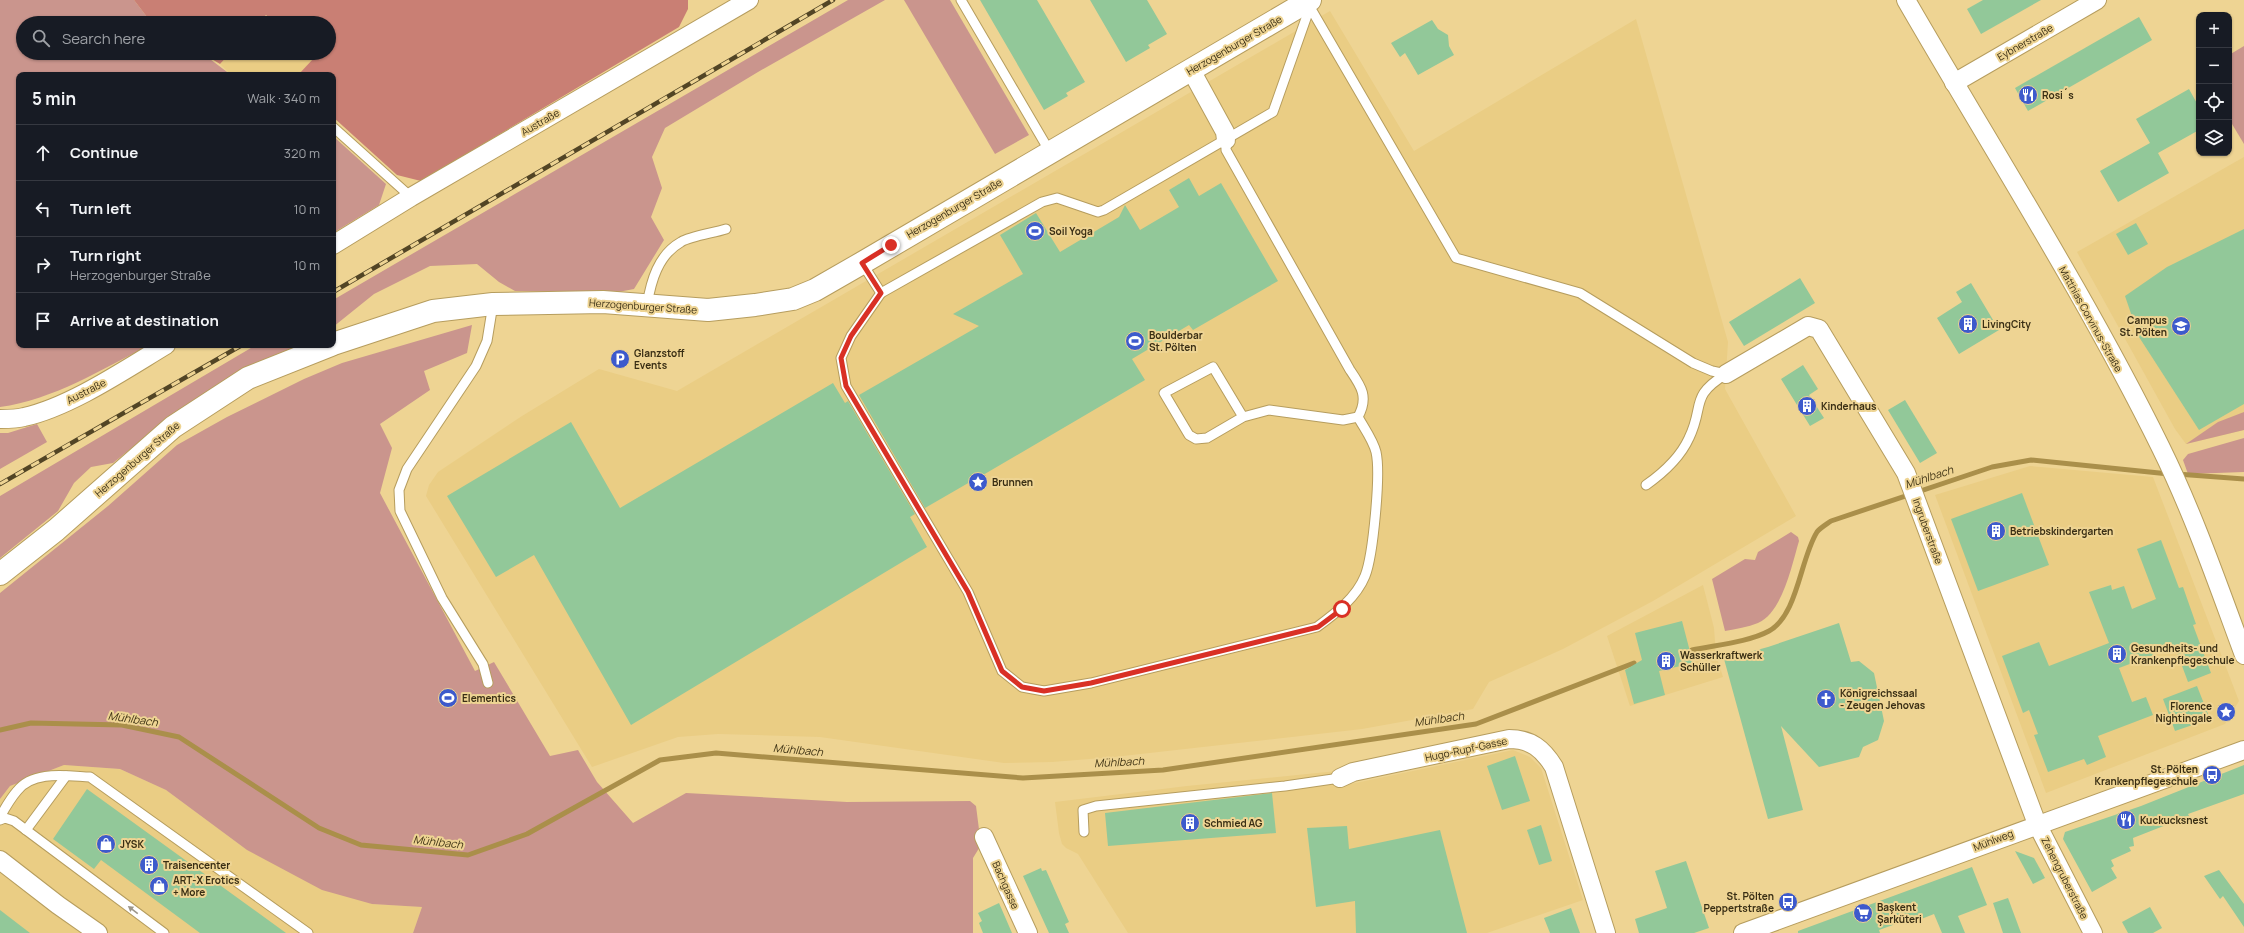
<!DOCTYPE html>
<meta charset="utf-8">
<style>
:root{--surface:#171b24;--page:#242831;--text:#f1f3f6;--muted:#9ea1a6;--line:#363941}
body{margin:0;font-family:Manrope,sans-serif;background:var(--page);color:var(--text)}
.controls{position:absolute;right:12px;top:12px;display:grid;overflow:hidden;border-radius:8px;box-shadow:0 1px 3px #0004}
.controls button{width:36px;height:36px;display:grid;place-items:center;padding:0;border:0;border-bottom:1px solid var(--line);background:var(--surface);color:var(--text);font:20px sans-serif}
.stop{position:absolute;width:12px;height:12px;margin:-9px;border:3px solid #d93025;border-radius:50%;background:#fff}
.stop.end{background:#d93025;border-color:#fff;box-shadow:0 1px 4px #0008}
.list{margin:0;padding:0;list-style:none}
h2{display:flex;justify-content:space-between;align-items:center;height:52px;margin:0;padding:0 16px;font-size:17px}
h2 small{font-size:13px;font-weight:400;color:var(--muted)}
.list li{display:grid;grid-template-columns:26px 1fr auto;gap:12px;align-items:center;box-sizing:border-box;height:56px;padding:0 16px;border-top:1px solid var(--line)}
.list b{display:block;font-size:15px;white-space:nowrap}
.list p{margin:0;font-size:13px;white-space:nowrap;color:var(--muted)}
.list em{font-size:13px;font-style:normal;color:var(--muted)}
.icon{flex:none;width:22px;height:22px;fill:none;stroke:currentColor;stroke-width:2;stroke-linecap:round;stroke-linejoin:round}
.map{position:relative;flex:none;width:2244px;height:933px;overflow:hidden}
.search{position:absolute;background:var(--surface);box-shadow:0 1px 3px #0004;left:16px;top:16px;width:320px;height:44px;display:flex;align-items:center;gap:10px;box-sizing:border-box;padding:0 14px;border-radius:22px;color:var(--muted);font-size:15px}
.panel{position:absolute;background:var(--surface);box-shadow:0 1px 3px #0004;left:16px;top:72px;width:320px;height:276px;border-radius:8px}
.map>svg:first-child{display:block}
</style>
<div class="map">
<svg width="2244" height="933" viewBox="0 0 2244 933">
<rect width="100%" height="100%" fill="#eed493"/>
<g fill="#eacd84">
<polygon points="1330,11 1414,151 1636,19 1728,342 1725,389 1796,516 1653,601 1563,649 1489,682 1473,709 1362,729 1114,757 1052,762 1004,763 820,737 718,734 678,737 592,767 426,496 429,485 438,472 522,416 599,369 677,391"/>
<polygon points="230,53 307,53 313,59 298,75 231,75 220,64"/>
<polygon points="2244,157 2244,430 2186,444 2175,429 2077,252"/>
<polygon points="2030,466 2153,477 2239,701 2225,724 2046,793 1935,495"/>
<polygon points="1703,585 1714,628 1716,655 1723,677 1630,706 1607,636"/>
<polygon points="1513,750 1530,757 1541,768 1583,900 1487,933 1128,933 1078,854 1066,848 1062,844 1059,833 1055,802 1187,786 1337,771 1341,786"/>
<polygon points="64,765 120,769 166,790 247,850 372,904 422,907 413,933 0,933 0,799 10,786"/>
</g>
<g fill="#ca958d">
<path d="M 0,0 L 134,0 L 147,17 L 156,23 L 23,23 L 23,53 L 202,53 L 231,75 L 19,75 L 19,345 L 150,345 C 102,369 53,400 0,407 Z"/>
<polygon points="848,0 885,0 758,72 665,128 652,157 662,188 651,217 664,240 634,289 613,293 515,291 499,282 477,264 430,266 374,294 333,327 333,300"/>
<polygon points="904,0 950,0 1029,135 995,154"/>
<polygon points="2244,46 2244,144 2229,119 2229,55"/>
<polygon points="333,136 386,184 379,205 333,233"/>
<polygon points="472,325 467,353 424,371 430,390 380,424 392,448 380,493 475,671 494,662 550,756 578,750 597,782 633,823 686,793 847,802 970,801 976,806 981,845 973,858 973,933 413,933 422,907 372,904 322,890 247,850 166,790 120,769 64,765 10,786 0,799 0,593 108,506 177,445 227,417 304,379 342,363"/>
<polygon points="256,345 309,345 154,430 113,463 91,467 74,483 58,511 0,558 0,496"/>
<polygon points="2244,412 2244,430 2186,444 2218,422"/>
<polygon points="37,424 47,442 0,469 0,433 8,433"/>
<polygon points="2244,438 2244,472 2188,474 2183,460 2188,454"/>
<path d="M 1791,532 L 1798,537 L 1799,541 C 1792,564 1783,612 1758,623 C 1748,627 1736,629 1725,631 L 1712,579 L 1745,559 L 1755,560 L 1758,552 Z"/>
</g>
<g fill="#c97f74">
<polygon points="134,0 688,0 688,9 679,27 421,181 397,175 333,117 333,75 298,75 313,59 307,53 329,53 329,23 275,23 266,15 258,23 156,23 147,17"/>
<polygon points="202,53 230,53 220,64"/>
</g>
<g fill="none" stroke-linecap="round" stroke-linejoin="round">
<g stroke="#aa8f4a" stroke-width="5">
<polyline points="2177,474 2244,479"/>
<path d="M 1692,650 C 1715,645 1749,642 1769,631 C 1798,615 1800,559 1817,532 C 1820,528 1827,524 1831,521 L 1992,467 L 2031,460 L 2169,474"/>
<polyline points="0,730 31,723 122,725 179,737 319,828 361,845 468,855 527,834 660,760 716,753 1023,778 1163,770 1476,724 1634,663"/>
</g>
</g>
<g fill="#92c899">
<polygon points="980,0 1037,0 1085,82 1066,93 1068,96 1044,110"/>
<polygon points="1090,0 1147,0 1167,34 1148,45 1150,48 1126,62"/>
<polygon points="1983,0 2041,0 1981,34 1967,9"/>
<polygon points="2139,17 2152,40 2028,111 2015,88"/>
<polygon points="1432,20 1438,29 1448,35 1449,46 1454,55 1418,75 1405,53 1400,57 1391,43"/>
<polygon points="2189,89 2199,107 2199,130 2158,153 2169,173 2118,202 2100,171 2150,143 2136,119"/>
<polygon points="1189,178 1199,196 1221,183 1278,281 1193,330 1189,325 1132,359 1145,380 983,475 979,482 970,482 925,508 859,395 979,326 953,314 1023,274 1000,235 1036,213 1060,252 1119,217 1125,205 1140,230 1179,207 1169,190"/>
<polygon points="2136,223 2148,244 2128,255 2116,234"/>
<polygon points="2244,229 2244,404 2199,430 2139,337 2125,296 2167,267"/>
<polygon points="1800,278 1815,303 1744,346 1729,322"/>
<polygon points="1971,283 1999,330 1959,354 1937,318 1962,302 1956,292"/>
<polygon points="1803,365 1818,389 1809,395 1824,418 1810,426 1781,379"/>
<polygon points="833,383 845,403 848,401 915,514 910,517 927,547 631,725 534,555 496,577 447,496 571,422 620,508"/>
<polygon points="1905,400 1937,453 1920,463 1888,410"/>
<polygon points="2022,493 2049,565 1978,591 1951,519"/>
<polygon points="2161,540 2179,588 2183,587 2196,624 2193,625 2211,673 2188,682 2175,647 2119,668 2132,702 2146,697 2153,715 2098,736 2106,757 2087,765 2084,759 2048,772 2034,735 2038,734 2029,710 2023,713 2002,656 2039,642 2049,666 2109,643 2089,592 2111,585 2112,590 2124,586 2132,609 2156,599 2137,549"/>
<polygon points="1682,621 1693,663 1659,671 1665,695 1634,704 1625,670 1642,660 1635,633"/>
<polygon points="1839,623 1851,662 1859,661 1874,673 1884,721 1878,740 1863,747 1859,757 1819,767 1781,726 1803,810 1768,819 1724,659 1768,647"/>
<polygon points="2197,686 2210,719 2175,731 2163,699"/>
<polygon points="1515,756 1530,801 1502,810 1487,766"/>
<polygon points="2244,765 2244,794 2188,814 2189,816 2133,838 2134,846 2129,847 2131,851 2111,860 2114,866 2111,868 2117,878 2092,892 2063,839 2065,832 2141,806"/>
<polygon points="87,789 286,933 200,933 101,860 94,869 53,839"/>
<polygon points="1272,793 1276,833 1108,846 1105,813"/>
<polygon points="1541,825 1552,861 1539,865 1527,830"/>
<polygon points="1347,826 1349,849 1440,830 1467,933 1356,933 1355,901 1316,907 1307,828"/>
<polygon points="2015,851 2034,858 2045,878 2033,884"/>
<polygon points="1686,861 1709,928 1694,933 1639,933 1635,919 1667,908 1655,871"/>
<polygon points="1972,867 1987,905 1958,916 1965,933 1942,933 1934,914 1906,925 1904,921 1879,930 1880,933 1798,933 1798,931"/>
<polygon points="1041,868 1042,871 1046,870 1069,922 1065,924 1069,933 1049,933 1023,876"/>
<polygon points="2219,870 2244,904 2244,927 2223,896 2220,899 2204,876"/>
<polygon points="2008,898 2021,933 2003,933 1993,903"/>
<polygon points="999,903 1012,933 983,933 979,923 982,921 978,913"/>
<polygon points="2150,907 2162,928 2153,933 2128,933 2122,922"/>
<polygon points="1571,908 1580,933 1550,933 1544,918"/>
<polygon points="0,910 30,933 0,933"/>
</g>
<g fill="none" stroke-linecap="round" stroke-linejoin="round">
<defs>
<g id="service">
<polyline points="961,0 1050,152"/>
<polyline points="1307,2 1456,258 1580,293 1693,363 1712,371 1726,374"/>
<polyline points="333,127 411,197"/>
<path d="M 1226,140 L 1226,150 L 1350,370 C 1361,386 1369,397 1358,417 L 1343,420 L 1269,410 L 1243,417 L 1207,438 L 1196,439 L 1189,435 L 1164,393 L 1213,367 L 1243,417"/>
<path d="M 862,263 L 881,293 L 851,336 L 841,358 L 846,386 L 968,592 L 1002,671 L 1022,687 L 1044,691 L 1091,683 L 1317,627 C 1336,613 1356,598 1365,576 C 1373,556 1381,474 1376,452 C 1373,440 1364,428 1358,417"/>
<polyline points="881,293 1042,202 1057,198 1098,212 1104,210 1273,112 1310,7"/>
<path d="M 647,305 C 651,281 658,255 681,242 C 691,236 714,233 726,229"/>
<path d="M 1646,485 C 1663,473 1680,458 1689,438 C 1705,405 1689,397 1726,374"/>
<polyline points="488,683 483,664 442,598 400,511 399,490 407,469 476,366 487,341 493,304"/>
<path d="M 0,817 C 5,808 10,799 17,791 C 33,770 67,776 90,777 L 308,933"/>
<polyline points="0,820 5,818 14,821 164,933"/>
<polyline points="26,830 66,776"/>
<polyline points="1084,832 1083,810 1096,806 1285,786 1340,778"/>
</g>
<g id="minor">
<path d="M 1906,0 C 1992,149 2085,294 2161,448 C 2194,515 2218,585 2244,655"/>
<polyline points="1191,70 1225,132 1226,140"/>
<polyline points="1954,83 2097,0"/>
<polyline points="333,245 411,197 749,0"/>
<polyline points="1726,374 1808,326 1819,329 1906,473 2037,824 2093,933"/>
<path d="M 0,419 C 8,419 17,419 24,417 C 70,407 126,369 166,345"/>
<path d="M 1340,778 L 1353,772 L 1509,739 C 1531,739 1543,749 1554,767 L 1606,933"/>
<polyline points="984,837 1028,933"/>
<polyline points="0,860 58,905 98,933"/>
<polyline points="1743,933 2244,750"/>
</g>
<g id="tertiary">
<polyline points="333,344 433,311 493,304 603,302 708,310 755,305 793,299 815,290 862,263 1310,0"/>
<polyline points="0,574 56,530 173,427 248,378 331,345"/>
</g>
</defs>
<use href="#service" stroke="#b69d5e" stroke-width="11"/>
<use href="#minor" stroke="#b69d5e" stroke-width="20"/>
<use href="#tertiary" stroke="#b69d5e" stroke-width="24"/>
<use href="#service" stroke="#fff" stroke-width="9"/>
<use href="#minor" stroke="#fff" stroke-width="18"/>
<use href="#tertiary" stroke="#fff" stroke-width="22"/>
<defs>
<g id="rail">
<polyline points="333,292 833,0"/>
<polyline points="0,484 242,345"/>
</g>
</defs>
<use href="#rail" stroke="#524525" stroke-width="4.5"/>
<use href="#rail" stroke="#eed493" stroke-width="3" stroke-dasharray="9" stroke-linecap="butt"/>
</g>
<defs><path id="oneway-solid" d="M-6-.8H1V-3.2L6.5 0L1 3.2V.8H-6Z"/></defs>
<use fill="#9c968a" href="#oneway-solid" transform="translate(133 910) rotate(-143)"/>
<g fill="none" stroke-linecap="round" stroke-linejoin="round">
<polyline stroke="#d93025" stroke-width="5" points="891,245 862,263 881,293 851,336 841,358 846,386 968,592 1002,671 1022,687 1044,691 1091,683 1318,627 1342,609"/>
</g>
<defs>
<symbol id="restaurant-disc" viewBox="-11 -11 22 22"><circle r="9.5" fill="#3d5acc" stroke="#eed493"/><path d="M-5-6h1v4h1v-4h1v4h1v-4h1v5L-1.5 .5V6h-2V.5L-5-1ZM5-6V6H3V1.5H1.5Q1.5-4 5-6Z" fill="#fff"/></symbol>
<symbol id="stadium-disc" viewBox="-11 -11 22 22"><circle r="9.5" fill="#3d5acc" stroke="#eed493"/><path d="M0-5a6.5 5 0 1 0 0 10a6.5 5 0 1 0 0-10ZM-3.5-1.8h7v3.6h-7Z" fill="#fff"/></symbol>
<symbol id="building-disc" viewBox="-11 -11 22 22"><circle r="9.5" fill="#3d5acc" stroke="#eed493"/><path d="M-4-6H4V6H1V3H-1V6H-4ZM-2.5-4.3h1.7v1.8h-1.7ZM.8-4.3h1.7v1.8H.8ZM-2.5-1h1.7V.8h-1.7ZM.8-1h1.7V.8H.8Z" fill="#fff"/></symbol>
<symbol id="university-disc" viewBox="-11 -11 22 22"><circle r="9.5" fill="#3d5acc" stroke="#eed493"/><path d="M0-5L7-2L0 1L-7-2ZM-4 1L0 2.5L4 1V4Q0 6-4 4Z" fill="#fff"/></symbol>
<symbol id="parking-disc" viewBox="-11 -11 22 22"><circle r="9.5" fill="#3d5acc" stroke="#eed493"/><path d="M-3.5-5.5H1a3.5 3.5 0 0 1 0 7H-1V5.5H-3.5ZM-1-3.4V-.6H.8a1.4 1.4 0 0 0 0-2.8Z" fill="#fff"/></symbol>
<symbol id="sight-disc" viewBox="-11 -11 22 22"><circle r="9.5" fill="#3d5acc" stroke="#eed493"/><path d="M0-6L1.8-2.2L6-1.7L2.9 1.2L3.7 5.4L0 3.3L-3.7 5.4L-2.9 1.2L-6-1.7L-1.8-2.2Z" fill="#fff"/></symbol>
<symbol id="church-disc" viewBox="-11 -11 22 22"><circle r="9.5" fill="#3d5acc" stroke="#eed493"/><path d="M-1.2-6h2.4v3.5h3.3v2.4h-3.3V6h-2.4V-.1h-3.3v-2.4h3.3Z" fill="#fff"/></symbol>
<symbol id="bus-disc" viewBox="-11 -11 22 22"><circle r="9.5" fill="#3d5acc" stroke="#eed493"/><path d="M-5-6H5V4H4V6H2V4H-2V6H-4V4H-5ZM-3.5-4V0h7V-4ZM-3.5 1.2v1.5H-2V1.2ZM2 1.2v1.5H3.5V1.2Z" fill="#fff"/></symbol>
<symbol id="shop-disc" viewBox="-11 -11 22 22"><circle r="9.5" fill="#3d5acc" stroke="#eed493"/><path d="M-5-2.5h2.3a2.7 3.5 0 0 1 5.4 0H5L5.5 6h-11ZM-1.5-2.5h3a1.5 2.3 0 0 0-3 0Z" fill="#fff"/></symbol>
<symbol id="supermarket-disc" viewBox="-11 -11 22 22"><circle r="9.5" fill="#3d5acc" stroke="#eed493"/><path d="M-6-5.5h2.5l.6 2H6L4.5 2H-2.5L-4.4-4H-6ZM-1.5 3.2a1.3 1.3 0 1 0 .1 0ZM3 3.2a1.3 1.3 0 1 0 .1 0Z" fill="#fff"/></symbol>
</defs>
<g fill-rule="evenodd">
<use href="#restaurant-disc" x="2017" y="84" width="22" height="22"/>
<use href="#stadium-disc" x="1024" y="220" width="22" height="22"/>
<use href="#building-disc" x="1957" y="313" width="22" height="22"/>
<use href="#university-disc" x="2170" y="315" width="22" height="22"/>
<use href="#stadium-disc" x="1124" y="330" width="22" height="22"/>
<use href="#parking-disc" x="609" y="348" width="22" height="22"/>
<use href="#building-disc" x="1796" y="395" width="22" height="22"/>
<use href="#sight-disc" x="967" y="471" width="22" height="22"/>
<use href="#building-disc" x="1985" y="520" width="22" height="22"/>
<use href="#building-disc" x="2106" y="643" width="22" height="22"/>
<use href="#building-disc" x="1655" y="650" width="22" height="22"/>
<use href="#stadium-disc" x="437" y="687" width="22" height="22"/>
<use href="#church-disc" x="1815" y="688" width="22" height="22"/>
<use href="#sight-disc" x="2215" y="701" width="22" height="22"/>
<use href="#bus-disc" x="2201" y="764" width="22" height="22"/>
<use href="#restaurant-disc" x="2115" y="809" width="22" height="22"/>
<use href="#building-disc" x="1179" y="812" width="22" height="22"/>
<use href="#shop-disc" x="95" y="833" width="22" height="22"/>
<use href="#building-disc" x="138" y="854" width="22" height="22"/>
<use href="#shop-disc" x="148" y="875" width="22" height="22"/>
<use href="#bus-disc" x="1777" y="891" width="22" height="22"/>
<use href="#supermarket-disc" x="1852" y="902" width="22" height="22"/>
</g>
<g text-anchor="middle" stroke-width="4" stroke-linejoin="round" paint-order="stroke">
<g font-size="10" fill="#392e14" stroke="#eed493">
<text transform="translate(2025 42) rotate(-30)" y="4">Eybnerstraße</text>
<text transform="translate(1234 45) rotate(-30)" y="4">Herzogenburger Straße</text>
<text transform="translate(540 122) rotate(-30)" y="4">Austraße</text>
<text transform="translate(954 208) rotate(-30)" y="4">Herzogenburger Straße</text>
<text transform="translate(643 306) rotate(4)" y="4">Herzogenburger Straße</text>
<text transform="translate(2091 319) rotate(61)" y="4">Matthias Corvinus-Straße</text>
<text transform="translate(86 391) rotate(-27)" y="4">Austraße</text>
<text transform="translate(137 459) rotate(-41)" y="4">Herzogenburger Straße</text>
<text transform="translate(1928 531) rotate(70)" y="4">Ingruberstraße</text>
<text transform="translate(1466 749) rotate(-12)" y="4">Hugo-Rupf-Gasse</text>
<text transform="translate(1993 840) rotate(-21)" y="4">Mühlweg</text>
<text transform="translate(2065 878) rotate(63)" y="4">Zehengruberstraße</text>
<text transform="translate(1006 885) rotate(66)" y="4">Bachgasse</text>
</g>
<g font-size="10" font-weight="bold" fill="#392e14" stroke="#eed493" text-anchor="start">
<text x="2042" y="99">Rosi´s</text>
<text x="1049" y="235">Soil Yoga</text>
<text x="2167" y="324" text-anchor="end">Campus<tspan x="2167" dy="12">St. Pölten</tspan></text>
<text x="1982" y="328">LivingCity</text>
<text x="1149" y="339">Boulderbar<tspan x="1149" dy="12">St. Pölten</tspan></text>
<text x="634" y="357">Glanzstoff<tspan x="634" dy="12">Events</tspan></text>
<text x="1821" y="410">Kinderhaus</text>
<text x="992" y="486">Brunnen</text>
<text x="2010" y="535">Betriebskindergarten</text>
<text x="2131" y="652">Gesundheits- und<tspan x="2131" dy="12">Krankenpflegeschule</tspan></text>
<text x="1680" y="659">Wasserkraftwerk<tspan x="1680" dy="12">Schüller</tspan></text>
<text x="1840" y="697">Königreichssaal<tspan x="1840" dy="12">- Zeugen Jehovas</tspan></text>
<text x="462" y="702">Elementics</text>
<text x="2212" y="710" text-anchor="end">Florence<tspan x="2212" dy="12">Nightingale</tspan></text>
<text x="2198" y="773" text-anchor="end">St. Pölten<tspan x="2198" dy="12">Krankenpflegeschule</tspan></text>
<text x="2140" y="824">Kuckucksnest</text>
<text x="1204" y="827">Schmied AG</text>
<text x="120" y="848">JYSK</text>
<text x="163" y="869">Traisencenter</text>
<text x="173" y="884">ART-X Erotics<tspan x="173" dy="12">+ More</tspan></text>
<text x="1774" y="900" text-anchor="end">St. Pölten<tspan x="1774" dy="12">Peppertstraße</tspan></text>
<text x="1877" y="911">Başkent<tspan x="1877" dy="12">Şarküteri</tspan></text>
</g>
<g font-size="11" font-style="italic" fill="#403415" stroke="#eed493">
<text transform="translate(1929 477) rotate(-18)" y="4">Mühlbach</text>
<text transform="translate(133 719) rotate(8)" y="4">Mühlbach</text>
<text transform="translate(1439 719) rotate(-8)" y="4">Mühlbach</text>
<text transform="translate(798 750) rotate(5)" y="4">Mühlbach</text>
<text transform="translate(1119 762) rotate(-3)" y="4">Mühlbach</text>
<text transform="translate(438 842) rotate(6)" y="4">Mühlbach</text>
</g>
</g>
</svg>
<div class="controls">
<button>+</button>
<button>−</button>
<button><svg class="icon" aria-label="locate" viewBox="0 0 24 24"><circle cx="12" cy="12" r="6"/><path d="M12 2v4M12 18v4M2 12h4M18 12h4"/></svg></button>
<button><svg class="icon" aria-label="layers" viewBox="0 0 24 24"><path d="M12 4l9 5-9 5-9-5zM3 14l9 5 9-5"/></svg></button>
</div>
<div class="stop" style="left:1342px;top:609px"></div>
<div class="stop end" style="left:891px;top:245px"></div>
<div class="search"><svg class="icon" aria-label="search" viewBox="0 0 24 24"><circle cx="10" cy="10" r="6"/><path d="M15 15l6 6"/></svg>Search here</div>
<section class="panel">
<h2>5 min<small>Walk · 340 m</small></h2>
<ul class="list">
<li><svg class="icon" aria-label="ahead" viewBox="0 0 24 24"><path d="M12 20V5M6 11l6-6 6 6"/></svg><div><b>Continue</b></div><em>320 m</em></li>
<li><svg class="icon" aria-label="left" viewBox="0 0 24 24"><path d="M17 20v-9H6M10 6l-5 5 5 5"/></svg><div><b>Turn left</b></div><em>10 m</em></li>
<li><svg class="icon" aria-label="right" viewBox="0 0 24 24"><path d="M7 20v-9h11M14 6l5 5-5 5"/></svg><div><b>Turn right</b><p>Herzogenburger Straße</p></div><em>10 m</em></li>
<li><svg class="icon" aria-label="arrive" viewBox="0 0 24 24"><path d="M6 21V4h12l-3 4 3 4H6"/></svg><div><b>Arrive at destination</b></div></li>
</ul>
</section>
</div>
